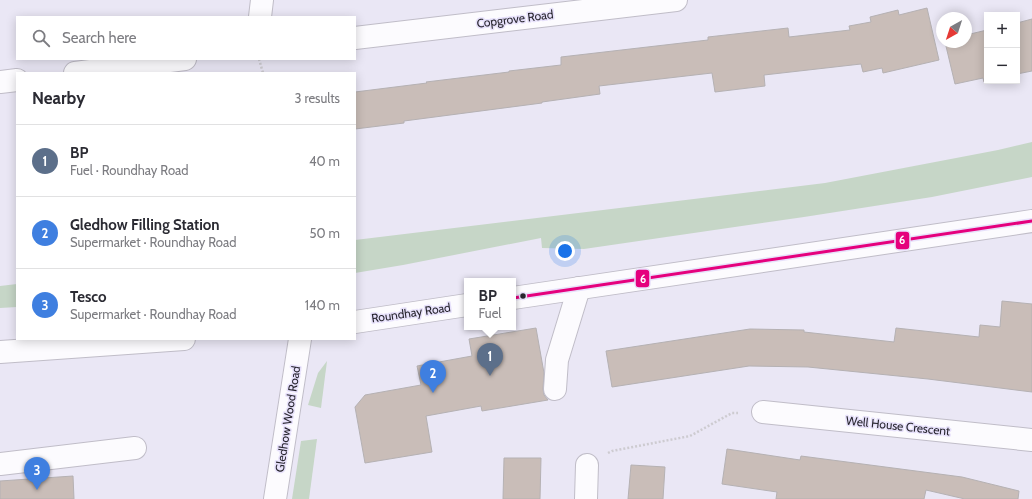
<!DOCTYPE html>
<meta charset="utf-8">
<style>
:root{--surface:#fff;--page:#f2f2f3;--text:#2b2b33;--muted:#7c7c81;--line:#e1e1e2;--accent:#b45309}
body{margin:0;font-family:Cabin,sans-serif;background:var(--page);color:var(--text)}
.controls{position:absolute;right:12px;top:12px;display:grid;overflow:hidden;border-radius:0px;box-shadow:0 2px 10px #0003}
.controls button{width:36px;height:36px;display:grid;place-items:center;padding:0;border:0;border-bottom:1px solid var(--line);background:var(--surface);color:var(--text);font:20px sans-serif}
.compass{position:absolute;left:936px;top:12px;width:36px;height:36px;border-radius:50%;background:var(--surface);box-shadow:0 2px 10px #0003;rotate:219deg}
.you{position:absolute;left:565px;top:251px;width:14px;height:14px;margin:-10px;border:3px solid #fff;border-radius:50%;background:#1a73e8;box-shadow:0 0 0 6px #1a73e833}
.badge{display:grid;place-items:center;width:26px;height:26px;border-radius:50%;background:var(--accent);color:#fff;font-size:13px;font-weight:700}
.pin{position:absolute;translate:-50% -33px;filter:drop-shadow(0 1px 2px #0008)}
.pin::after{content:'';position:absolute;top:21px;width:14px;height:12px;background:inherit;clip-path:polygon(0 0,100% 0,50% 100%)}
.popup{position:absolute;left:464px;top:278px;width:52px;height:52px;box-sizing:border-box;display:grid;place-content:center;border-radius:0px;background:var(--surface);filter:drop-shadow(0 1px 3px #0005);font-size:13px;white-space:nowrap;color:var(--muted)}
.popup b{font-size:15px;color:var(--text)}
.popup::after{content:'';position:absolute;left:50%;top:100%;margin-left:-8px;border:8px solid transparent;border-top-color:var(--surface)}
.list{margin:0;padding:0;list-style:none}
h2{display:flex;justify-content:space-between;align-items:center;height:52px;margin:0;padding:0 16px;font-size:17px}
h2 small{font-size:13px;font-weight:400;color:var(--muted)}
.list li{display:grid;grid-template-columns:26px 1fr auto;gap:12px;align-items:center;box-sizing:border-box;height:72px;padding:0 16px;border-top:1px solid var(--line)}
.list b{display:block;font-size:15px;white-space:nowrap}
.list p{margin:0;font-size:13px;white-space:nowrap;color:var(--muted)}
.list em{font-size:13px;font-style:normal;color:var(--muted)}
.icon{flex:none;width:22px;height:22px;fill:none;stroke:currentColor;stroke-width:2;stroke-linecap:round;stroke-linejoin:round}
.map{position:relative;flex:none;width:1032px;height:499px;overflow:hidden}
.search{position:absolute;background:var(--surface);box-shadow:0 2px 10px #0003;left:16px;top:16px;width:340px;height:44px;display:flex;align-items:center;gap:10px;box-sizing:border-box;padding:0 14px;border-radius:0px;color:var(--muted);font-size:15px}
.panel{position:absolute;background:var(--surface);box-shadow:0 2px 10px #0003;left:16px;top:72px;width:340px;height:268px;border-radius:0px}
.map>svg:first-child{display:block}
</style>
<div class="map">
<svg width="1032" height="499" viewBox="0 0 1032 499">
<rect width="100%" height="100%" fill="#eae7f5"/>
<g fill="#c6d6c7">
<polygon points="1032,142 1032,177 932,197 804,217 584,249 542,248 541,238 403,265 355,273 355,240 825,183 998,150"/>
<polygon points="17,284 17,307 0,308 0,286"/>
<polygon points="327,361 321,408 308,405 318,373"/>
<polygon points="317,439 309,499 292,499 301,441"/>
</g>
<g fill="#c9bdb8" stroke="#b5b1b3">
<polygon points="927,8 939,60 883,73 882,68 863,72 861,64 764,75 765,86 715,92 712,73 599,86 600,94 542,102 542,103 404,121 404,123 355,129 355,92 427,83 426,82 509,72 509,71 561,65 561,57 708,40 708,37 788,28 789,37 850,30 849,26 871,22 870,17 898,10 899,15"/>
<polygon points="1032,19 1032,71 1017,74 1017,23"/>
<polygon points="987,30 987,81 984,82 983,78 955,84 945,42 966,42 966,35"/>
<polygon points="1002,301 1032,304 1032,392 928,379 808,367 749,366 612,387 606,351 750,329 804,330 804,332 894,342 896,328 979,337 980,325 1000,327"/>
<polygon points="536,328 544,373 543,389 544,395 548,400 482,411 481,406 426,416 432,452 365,463 355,407 365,395 421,385 417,366 472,356 469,339"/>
<polygon points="727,449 800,460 801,456 962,477 1019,491 1018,499 965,499 926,490 924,499 776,499 777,492 722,484"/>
<polygon points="504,458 541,458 540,499 503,499"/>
<polygon points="631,465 665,467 663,499 628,499"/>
<polygon points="73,476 74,499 0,499 0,481"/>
</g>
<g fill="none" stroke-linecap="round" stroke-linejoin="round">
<defs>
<g id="minor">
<polyline points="260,17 262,0"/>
<polyline points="355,38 676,0"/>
<polyline points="75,73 185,59"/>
<polyline points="0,82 17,80"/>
<polyline points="513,298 1032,221"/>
<polyline points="355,322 467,305"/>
<polyline points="0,352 184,339"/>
<polyline points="555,389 557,360 579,288"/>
<polyline points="763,412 1032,440"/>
<polyline points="0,464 135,448"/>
<polyline points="275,499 300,339"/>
<polyline points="586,499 587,465"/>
</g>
</defs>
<use href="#minor" stroke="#c0bdc8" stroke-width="24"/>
<g stroke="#cdcbd0" stroke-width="2.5" stroke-dasharray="2 2" stroke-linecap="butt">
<polyline points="259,59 263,73"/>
<polyline points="608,453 612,451 690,436 732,413 738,413"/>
</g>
<use href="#minor" stroke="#fcfbfe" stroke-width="22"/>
<defs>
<polyline id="bus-1" points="513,298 1032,221"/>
</defs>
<use href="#bus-1" stroke="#e7e1fb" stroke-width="6"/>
<use href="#bus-1" stroke="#e5007d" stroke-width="3"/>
</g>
<circle fill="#27252e" stroke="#e7e1fb" stroke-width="1.5" cx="523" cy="296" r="3.5"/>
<g text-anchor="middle" stroke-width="3" stroke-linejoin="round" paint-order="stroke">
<g font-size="12" fill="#27252e" stroke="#e7e1fb">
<text transform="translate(515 19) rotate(-7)" y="4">Copgrove Road</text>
<text transform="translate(411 313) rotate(-8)" y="4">Roundhay Road</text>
<text transform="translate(288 419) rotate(-81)" y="4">Gledhow Wood Road</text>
<text transform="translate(898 426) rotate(6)" y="4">Well House Crescent</text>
</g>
</g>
<g stroke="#e7e1fb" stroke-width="1.5">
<rect x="895" y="231" width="15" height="19" rx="4" fill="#e5007d"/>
<rect x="635" y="269" width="15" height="19" rx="4" fill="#e5007d"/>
</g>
<g font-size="11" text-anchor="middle" font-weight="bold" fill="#fff">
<text x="902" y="244">6</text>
<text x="643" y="283">6</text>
</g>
</svg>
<div class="controls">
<button>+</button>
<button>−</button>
</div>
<svg class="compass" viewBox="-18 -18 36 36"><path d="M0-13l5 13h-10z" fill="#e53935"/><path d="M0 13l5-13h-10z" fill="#7c7c81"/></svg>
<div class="you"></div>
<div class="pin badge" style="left:490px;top:376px;background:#5c6f8a">1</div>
<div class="popup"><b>BP</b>Fuel</div>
<div class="pin badge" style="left:433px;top:393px;background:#3f7fe0">2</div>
<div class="pin badge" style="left:37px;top:490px;background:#3f7fe0">3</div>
<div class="search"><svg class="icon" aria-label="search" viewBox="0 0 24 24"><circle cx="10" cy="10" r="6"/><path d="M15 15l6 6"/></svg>Search here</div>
<section class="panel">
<h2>Nearby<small>3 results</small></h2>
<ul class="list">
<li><span class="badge" style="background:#5c6f8a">1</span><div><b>BP</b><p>Fuel · Roundhay Road</p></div><em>40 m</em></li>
<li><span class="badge" style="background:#3f7fe0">2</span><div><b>Gledhow Filling Station</b><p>Supermarket · Roundhay Road</p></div><em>50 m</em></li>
<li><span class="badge" style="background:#3f7fe0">3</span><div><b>Tesco</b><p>Supermarket · Roundhay Road</p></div><em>140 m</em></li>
</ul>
</section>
</div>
